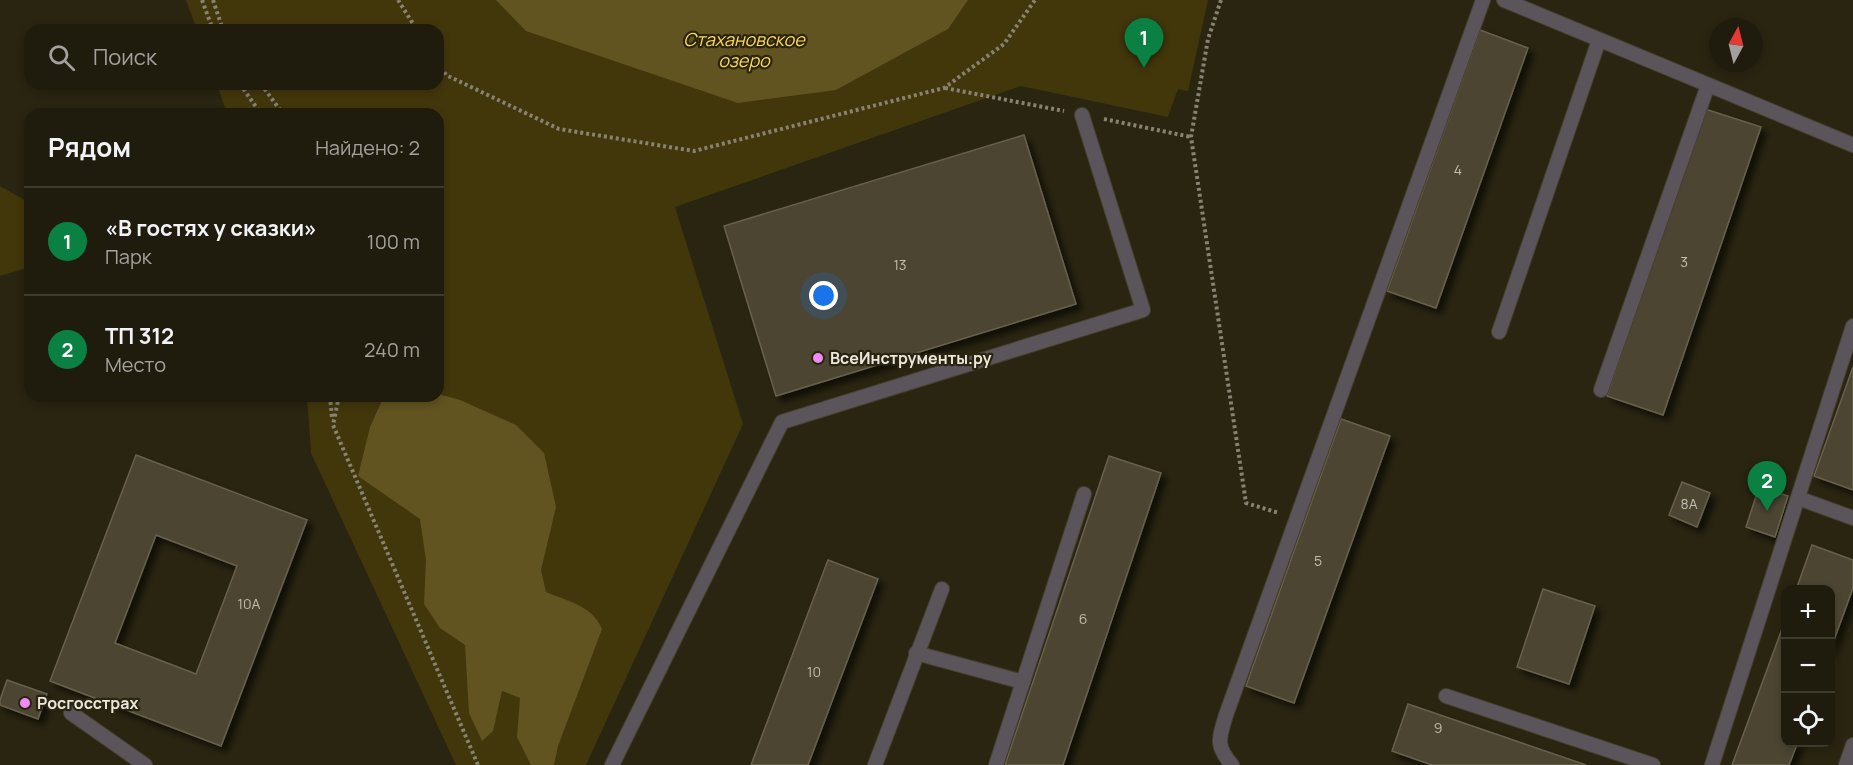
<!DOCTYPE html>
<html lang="ru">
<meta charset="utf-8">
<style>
:root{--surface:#201c0d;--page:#2d291b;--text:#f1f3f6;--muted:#a2a19d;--line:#3d3a2e;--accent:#0b8043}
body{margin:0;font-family:Manrope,sans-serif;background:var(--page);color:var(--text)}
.controls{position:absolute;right:18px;bottom:18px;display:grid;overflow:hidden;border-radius:12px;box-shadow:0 3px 9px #0003}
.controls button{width:54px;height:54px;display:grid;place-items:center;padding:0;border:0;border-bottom:2px solid var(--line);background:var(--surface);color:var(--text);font:30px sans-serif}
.compass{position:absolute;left:1709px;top:18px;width:54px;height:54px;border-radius:50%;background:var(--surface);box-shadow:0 3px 9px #0003;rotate:7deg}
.you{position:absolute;left:824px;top:296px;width:21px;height:21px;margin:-15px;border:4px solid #fff;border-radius:50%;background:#1a73e8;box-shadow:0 0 0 9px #1a73e833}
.badge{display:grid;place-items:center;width:39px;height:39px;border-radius:50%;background:var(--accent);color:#fff;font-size:20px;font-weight:700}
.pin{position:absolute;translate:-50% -50px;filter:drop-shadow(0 2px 3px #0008)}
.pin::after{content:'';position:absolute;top:32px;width:21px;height:18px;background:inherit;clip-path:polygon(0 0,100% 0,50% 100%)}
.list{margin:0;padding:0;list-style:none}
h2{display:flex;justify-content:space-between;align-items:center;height:78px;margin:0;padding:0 24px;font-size:26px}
h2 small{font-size:20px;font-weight:400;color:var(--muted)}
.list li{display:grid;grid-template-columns:39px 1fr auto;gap:18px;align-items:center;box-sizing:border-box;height:108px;padding:0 24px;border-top:2px solid var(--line)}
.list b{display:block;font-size:22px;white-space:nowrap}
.list p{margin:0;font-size:20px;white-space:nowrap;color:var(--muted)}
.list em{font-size:20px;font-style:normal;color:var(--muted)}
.icon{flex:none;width:33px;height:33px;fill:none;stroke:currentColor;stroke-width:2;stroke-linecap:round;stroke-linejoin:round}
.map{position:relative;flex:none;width:1853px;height:765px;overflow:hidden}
.search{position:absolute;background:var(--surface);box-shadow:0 3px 9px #0003;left:24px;top:24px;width:420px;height:66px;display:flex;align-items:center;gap:15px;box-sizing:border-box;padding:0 21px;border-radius:18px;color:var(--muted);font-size:22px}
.panel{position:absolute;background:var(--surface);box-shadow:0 3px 9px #0003;left:24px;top:108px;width:420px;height:294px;border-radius:18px}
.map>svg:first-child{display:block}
</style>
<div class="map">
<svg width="1853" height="765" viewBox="0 0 1853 765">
<defs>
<filter id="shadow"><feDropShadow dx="5.5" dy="5.5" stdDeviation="3" flood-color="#0009"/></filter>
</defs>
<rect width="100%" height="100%" fill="#2a2511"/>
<g fill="#42360b">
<polygon points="186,0 1208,0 1188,91 1178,89 1168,117 1021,86 675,207 743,424 586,765 456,765 311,453 307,396 438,396 438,114 227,114 217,84 438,84 438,30 197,30"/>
<polygon points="0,186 30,203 30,267 0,276"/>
</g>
<g fill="#625420">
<polygon points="496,0 968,0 948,29 836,90 738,103 526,31"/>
<path d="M 438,394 L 460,400 L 516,425 L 544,453 L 556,507 L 541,570 L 546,592 C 567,601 593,606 602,629 L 558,746 L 554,765 L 531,765 L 517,737 L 520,698 L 502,691 L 493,731 L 482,741 L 469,713 L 465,645 L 440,628 L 424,604 L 426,560 L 420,519 L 358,476 L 370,427 L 384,396 L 438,396 Z"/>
</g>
<g fill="#4c4531" stroke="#67614c" stroke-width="1.5" fill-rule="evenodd" filter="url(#shadow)">
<polygon points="1480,30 1528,48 1436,308 1387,291"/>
<polygon points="1705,109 1761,127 1663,415 1607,396"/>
<polygon points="1024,135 1076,304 776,396 724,226"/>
<polygon points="1853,367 1853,490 1814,476"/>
<polygon points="1341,419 1390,436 1294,703 1246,686"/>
<path d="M 136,455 L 307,520 L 221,746 L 50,681 ZM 156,535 L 237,566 L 196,674 L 115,643 Z"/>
<polygon points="1109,456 1161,473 1063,765 1005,765"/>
<polygon points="1682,482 1710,493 1697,527 1669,515"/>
<polygon points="1759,487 1788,496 1775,537 1746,527"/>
<polygon points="1812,545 1853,560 1853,588 1830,651 1830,590 1796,590"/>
<polygon points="828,560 878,579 808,765 751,765"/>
<polygon points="1543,589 1595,606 1569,684 1517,667"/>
<polygon points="1786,618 1786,742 1798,742 1789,765 1732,765"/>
<polygon points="7,680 47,694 38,719 0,705 0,700"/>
<polygon points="1408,704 1586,765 1432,765 1392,751"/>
</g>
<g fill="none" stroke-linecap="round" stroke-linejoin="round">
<defs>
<g id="service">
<polyline points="1504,0 1853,145"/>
<polyline points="1499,332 1599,40"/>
<polyline points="1601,390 1708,85"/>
<polyline points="1798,498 1853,518"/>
<polyline points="916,653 1023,682"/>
<polyline points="1446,696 1653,765"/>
<polyline points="71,713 145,765"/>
<polyline points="612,765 782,422 1143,310 1082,115"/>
<polyline points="875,765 942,589"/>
<polyline points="996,765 1084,494"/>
<path d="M 1232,765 C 1215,745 1219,739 1226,715 L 1483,0"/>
<polyline points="1712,765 1853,326"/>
<polyline points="1846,765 1853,745"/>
</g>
</defs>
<use href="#service" stroke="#45402d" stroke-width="16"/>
<g stroke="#878272" stroke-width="4" stroke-dasharray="3 3" stroke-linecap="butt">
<polyline points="202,0 213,30"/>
<polyline points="213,0 223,30"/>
<polyline points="398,0 417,30"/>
<polyline points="1221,0 1208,39 1191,137 1246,503 1279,513"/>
<polyline points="438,62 446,75 559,129 694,151 944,88 1004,44 1035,0"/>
<polyline points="240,84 261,114"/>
<polyline points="261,84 283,114"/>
<polyline points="945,88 1064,111"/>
<polyline points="1104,119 1191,137"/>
<polyline points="330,396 332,419"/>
<polyline points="339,396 333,425 478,765"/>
</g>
<use href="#service" stroke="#5b545b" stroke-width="14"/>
</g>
<g fill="#f18af4" stroke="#2a2511" stroke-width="2">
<circle cx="818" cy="358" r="6"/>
<circle cx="25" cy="703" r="6"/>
</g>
<g text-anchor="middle" stroke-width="4.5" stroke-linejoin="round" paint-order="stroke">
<g font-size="14" fill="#c3beb0">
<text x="1458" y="175">4</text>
<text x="1684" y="267">3</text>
<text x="900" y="270">13</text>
<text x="1689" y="509">8А</text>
<text x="1318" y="566">5</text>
<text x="249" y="609">10А</text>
<text x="1083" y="624">6</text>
<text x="814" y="677">10</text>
<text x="1438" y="733">9</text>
</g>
<g font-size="16" font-weight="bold" fill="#ebe7db" stroke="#2a2511" text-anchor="start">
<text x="830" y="364">ВсеИнструменты.ру</text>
<text x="37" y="709">Росгосстрах</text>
</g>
<g font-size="18" font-style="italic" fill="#fbd754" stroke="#2a2511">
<text x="744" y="46">Стахановское<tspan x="744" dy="21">озеро</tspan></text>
</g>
</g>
</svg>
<div class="controls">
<button>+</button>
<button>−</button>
<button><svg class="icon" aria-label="locate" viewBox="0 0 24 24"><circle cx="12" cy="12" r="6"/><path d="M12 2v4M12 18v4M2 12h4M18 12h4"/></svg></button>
</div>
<svg class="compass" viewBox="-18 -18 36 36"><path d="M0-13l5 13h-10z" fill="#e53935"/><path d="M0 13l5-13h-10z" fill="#a2a19d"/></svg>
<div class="you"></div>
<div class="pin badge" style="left:1144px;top:68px">1</div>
<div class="pin badge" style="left:1767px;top:511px">2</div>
<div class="search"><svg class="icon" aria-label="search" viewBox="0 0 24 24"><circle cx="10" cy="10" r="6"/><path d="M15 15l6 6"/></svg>Поиск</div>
<section class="panel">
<h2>Рядом<small>Найдено: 2</small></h2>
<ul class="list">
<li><span class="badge">1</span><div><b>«В гостях у сказки»</b><p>Парк</p></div><em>100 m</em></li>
<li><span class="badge">2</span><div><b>ТП 312</b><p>Место</p></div><em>240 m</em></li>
</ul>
</section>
</div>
